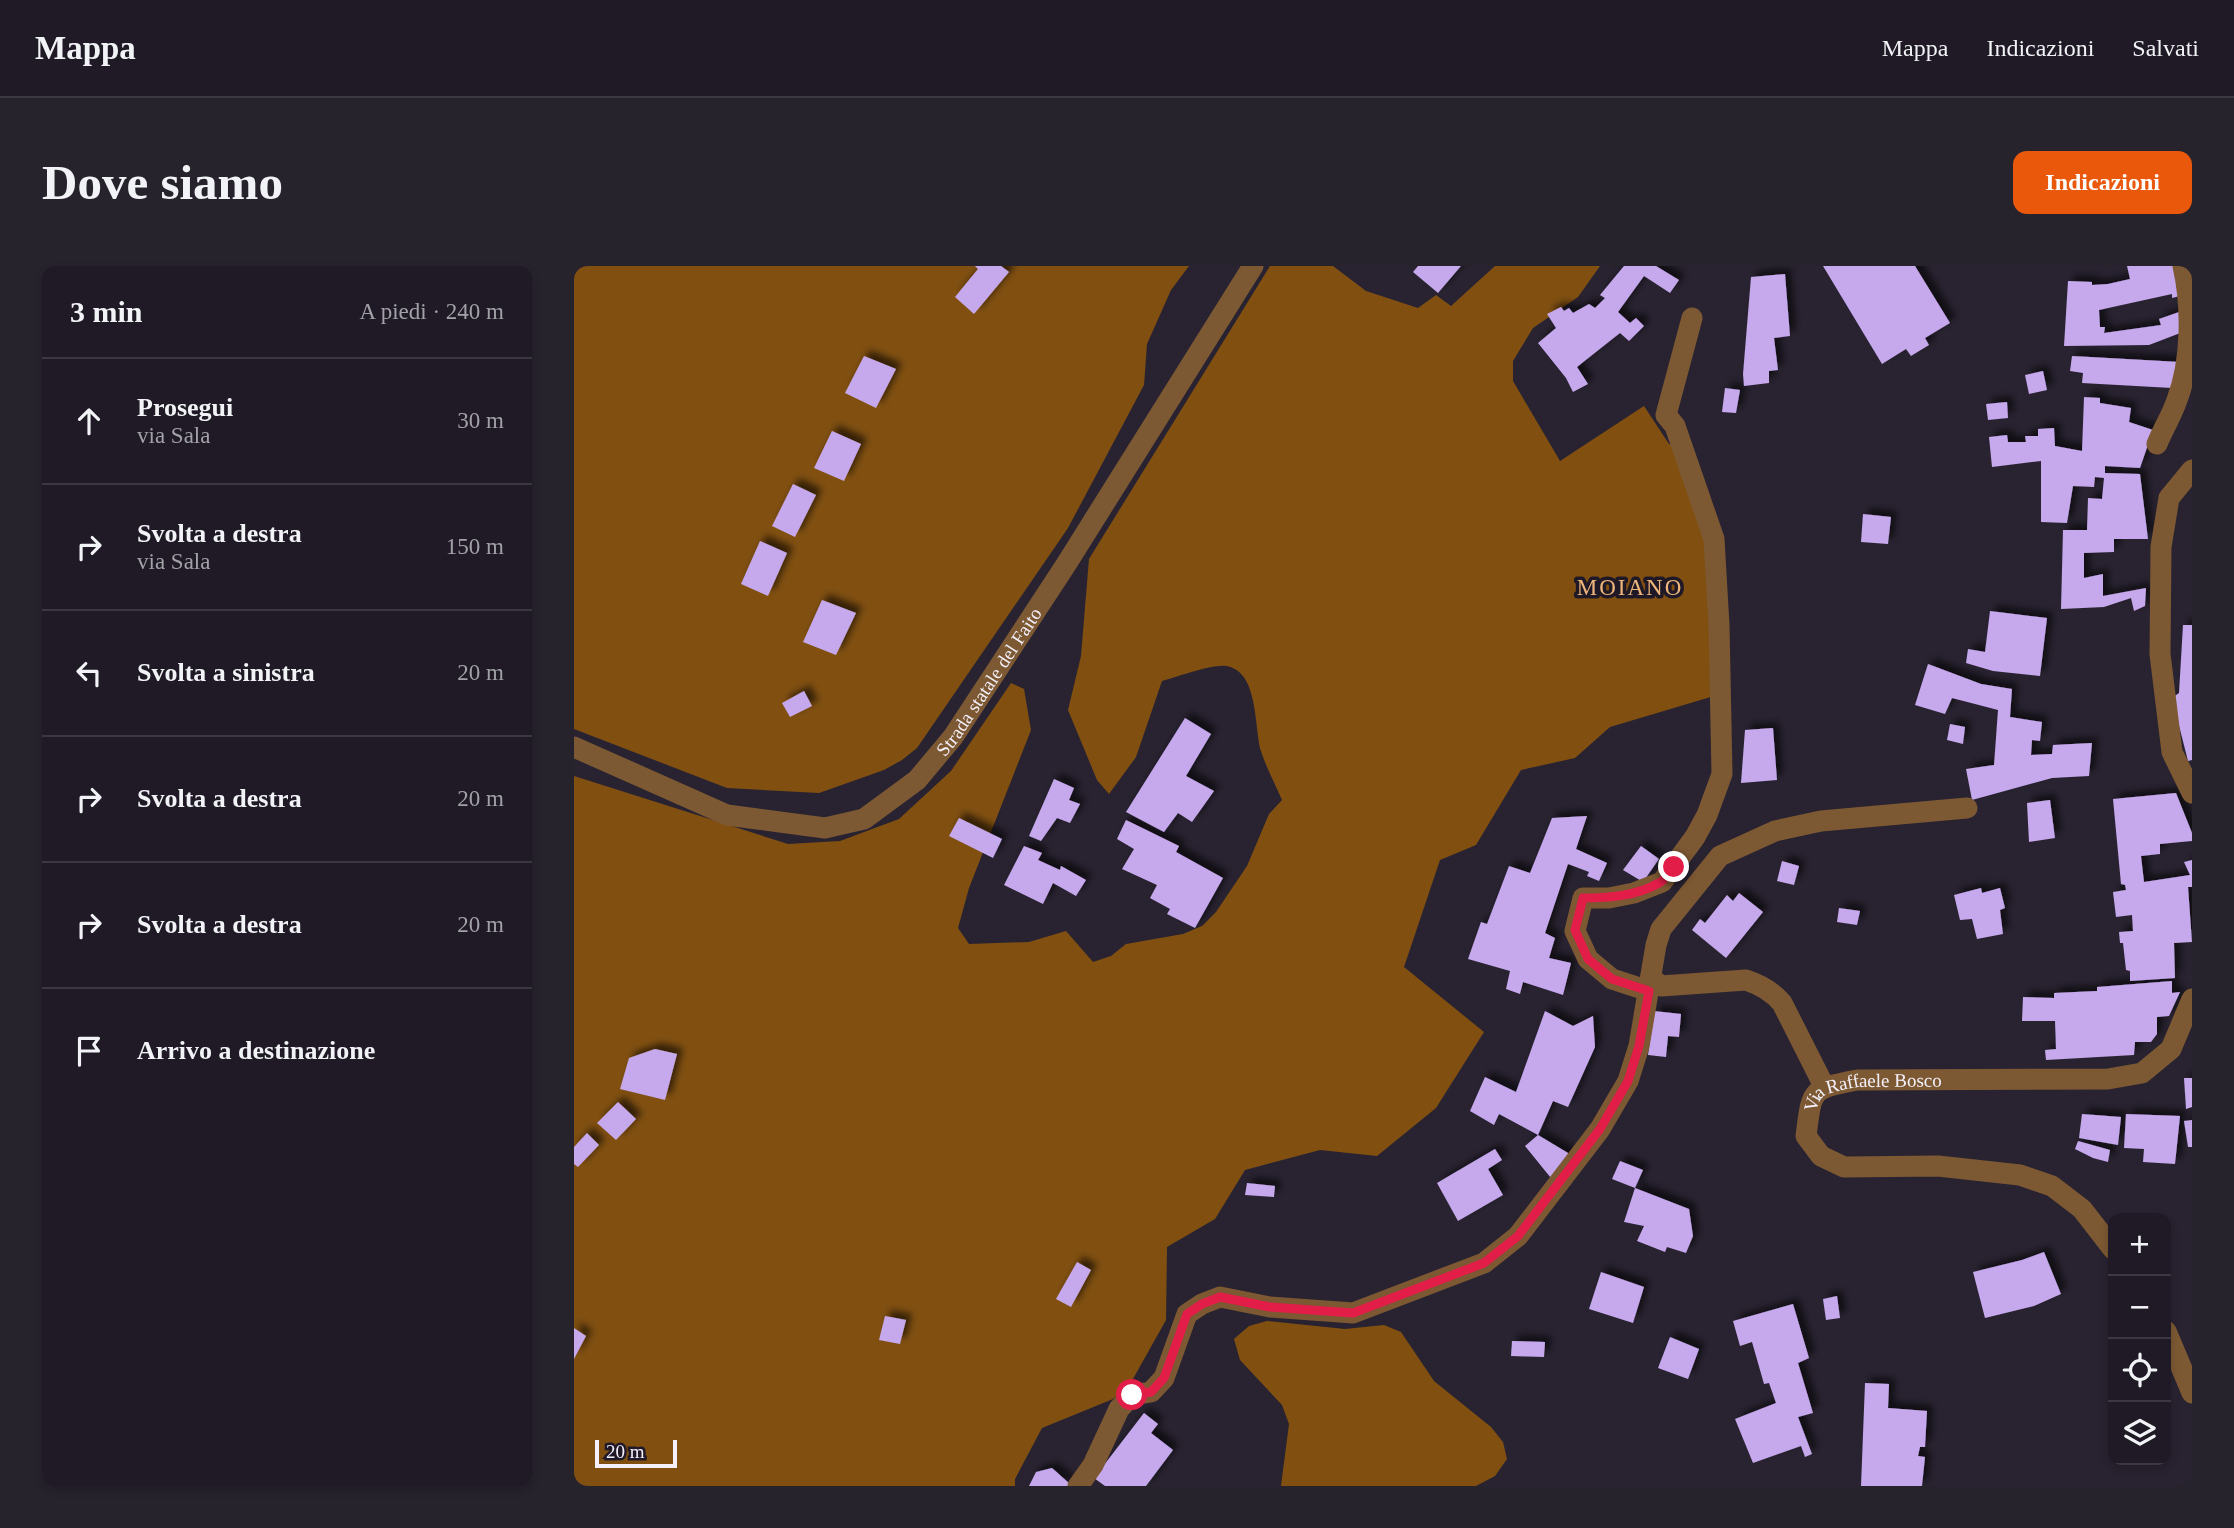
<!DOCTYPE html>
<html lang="it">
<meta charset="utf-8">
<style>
:root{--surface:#1f1a25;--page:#27232d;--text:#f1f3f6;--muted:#a1a1a7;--line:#3c3842;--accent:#ea580c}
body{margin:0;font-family:Georgia,serif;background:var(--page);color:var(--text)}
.controls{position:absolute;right:21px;bottom:21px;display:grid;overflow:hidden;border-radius:14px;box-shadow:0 4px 10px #0003}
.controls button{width:63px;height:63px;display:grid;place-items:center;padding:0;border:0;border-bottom:2px solid var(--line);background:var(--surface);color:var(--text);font:35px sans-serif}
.scale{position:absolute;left:21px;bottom:18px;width:82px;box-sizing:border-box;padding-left:7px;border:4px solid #f4f0fa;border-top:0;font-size:19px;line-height:24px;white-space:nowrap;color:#f4f0fa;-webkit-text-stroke:5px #1f1927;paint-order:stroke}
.stop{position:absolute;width:21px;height:21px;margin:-16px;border:5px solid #e11d48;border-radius:50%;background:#fff}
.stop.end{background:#e11d48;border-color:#fff;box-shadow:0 2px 7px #0008}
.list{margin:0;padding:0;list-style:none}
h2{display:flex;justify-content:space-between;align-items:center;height:91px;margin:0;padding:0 28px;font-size:30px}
h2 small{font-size:23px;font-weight:400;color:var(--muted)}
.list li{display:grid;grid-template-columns:46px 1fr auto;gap:21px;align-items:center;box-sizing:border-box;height:126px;padding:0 28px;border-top:2px solid var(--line)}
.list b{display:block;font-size:26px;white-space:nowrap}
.list p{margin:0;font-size:23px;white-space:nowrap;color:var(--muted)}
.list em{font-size:23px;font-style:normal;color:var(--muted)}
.icon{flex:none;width:38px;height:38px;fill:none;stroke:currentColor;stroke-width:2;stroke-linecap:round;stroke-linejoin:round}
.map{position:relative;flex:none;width:1618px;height:1220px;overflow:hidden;border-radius:14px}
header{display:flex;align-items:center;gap:42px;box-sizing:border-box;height:98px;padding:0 35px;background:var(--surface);border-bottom:2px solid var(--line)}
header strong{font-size:33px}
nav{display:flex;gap:38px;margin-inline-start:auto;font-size:24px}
.intro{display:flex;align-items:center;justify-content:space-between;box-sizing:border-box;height:168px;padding:0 42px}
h1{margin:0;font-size:49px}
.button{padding:18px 32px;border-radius:14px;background:var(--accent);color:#fff;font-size:24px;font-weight:700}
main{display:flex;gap:42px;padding:0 42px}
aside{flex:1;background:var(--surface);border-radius:14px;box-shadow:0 4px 10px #0003}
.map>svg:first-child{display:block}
</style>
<header>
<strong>Mappa</strong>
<nav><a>Mappa</a><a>Indicazioni</a><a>Salvati</a></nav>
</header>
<div class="intro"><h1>Dove siamo</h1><a class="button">Indicazioni</a></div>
<main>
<aside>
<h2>3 min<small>A piedi · 240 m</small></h2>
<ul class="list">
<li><svg class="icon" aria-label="ahead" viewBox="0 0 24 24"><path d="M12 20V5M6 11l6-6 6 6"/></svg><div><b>Prosegui</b><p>via Sala</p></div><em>30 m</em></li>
<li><svg class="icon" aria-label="right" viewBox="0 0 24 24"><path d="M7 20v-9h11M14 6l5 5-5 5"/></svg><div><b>Svolta a destra</b><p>via Sala</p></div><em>150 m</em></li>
<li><svg class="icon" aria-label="left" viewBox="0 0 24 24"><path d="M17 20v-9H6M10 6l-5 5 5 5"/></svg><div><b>Svolta a sinistra</b></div><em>20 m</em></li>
<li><svg class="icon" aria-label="right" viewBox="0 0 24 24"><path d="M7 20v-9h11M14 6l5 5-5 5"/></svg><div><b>Svolta a destra</b></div><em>20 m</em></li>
<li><svg class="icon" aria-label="right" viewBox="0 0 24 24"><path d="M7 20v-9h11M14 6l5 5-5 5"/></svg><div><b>Svolta a destra</b></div><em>20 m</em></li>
<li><svg class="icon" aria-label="arrive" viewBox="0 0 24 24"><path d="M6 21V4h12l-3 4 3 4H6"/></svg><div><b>Arrivo a destinazione</b></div></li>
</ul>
</aside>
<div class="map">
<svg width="1618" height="1220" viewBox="0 0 1618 1220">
<defs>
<filter id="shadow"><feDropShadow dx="6" dy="-6" stdDeviation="3.5" flood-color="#0009"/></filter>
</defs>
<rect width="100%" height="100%" fill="#292331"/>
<g fill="#815011">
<polygon points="0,0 615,0 597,24 573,78 570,119 494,262 343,482 328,494 310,504 245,527 153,522 0,463"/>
<path d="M 696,0 L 759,0 L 792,25 L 844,42 L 862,29 L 877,40 L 921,0 L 1026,0 L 1004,31 L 959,62 L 939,95 L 939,115 L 986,195 L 1070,140 L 1095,178 L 1113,182 L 1131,231 L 1140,430 L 1036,461 L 1001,492 L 947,504 L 902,579 L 866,594 L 830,701 L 910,766 L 862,842 L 803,890 L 746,884 L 671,904 L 641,953 L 593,981 L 592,1054 L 555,1120 L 539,1133 L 468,1162 L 441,1213 L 441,1220 L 0,1220 L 0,510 L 214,578 L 266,575 L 325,553 L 377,505 L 437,417 L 450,423 L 457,464 L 395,622 L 384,662 L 395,678 L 455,676 L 492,665 L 519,696 L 537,690 L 552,678 L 609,668 L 628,660 L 642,646 L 673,600 L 695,548 L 708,534 C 701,518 692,501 687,485 C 680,461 685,405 652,400 C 638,398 603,411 588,415 L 562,491 L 535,528 L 523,514 L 494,444 L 507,390 L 515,293 Z"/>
<polygon points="693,1055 771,1063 810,1059 827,1066 860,1115 917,1161 929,1176 933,1193 921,1210 902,1220 707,1220 715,1158 708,1139 666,1094 660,1073 675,1060"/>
</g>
<g fill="#c5a9ec" filter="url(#shadow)">
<polygon points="401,0 427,0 435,6 400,48 381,31 404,3"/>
<polygon points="844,0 887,0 864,27 839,6"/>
<polygon points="1050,0 1082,0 1105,14 1096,27 1070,10 1044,46 1056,57 1062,52 1070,60 1055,75 1046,67 1003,101 1014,118 999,126 992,112 964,77 982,62 973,48 987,41 990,45 995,42 999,47 1015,38 1021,42 1031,32 1026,29"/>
<polygon points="1249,0 1341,0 1376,57 1351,72 1355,79 1337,90 1332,83 1308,98"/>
<polygon points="1553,0 1600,0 1606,30 1598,32 1598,28 1525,44 1526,61 1531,61 1530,67 1587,59 1585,53 1608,45 1614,64 1575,79 1490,80 1494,15 1518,16 1518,19 1534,18 1556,13"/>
<polygon points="1211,8 1216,70 1200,72 1204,104 1195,105 1195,117 1170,120 1169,108 1177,11"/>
<polygon points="290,90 322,103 302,142 271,127"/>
<polygon points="1498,90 1606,96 1598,122 1508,117 1509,107 1496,105"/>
<polygon points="1469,105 1473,124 1455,128 1451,109"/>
<polygon points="1151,122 1166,124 1162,147 1148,146"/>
<polygon points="1510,131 1526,132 1526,137 1557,142 1555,156 1579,164 1566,202 1531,200 1531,207 1566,208 1574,273 1540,273 1540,286 1510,287 1510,312 1529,308 1529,330 1572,322 1571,340 1560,345 1557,332 1530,341 1487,343 1489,264 1513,264 1514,232 1528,233 1530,212 1521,211 1520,221 1499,220 1493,257 1467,256 1467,195 1418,201 1415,171 1433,169 1434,176 1452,176 1451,170 1464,170 1464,163 1480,162 1481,180 1508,185"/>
<polygon points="1433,136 1434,152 1414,154 1412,138"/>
<polygon points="258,165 287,178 270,215 240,202"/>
<polygon points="219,218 242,229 221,271 198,260"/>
<polygon points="1289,248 1317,251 1314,278 1287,276"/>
<polygon points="186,275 213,287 194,330 167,318"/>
<polygon points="248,334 282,347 262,389 229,376"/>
<polygon points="1416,345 1473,352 1466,410 1419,405 1392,397 1394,383 1411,386"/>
<polygon points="1609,359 1618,359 1618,494 1614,495 1598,432 1605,427"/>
<polygon points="1354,398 1407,418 1438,423 1436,451 1468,456 1466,475 1458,474 1457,489 1478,488 1479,479 1518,477 1515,510 1478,512 1398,534 1392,503 1420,499 1424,444 1378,432 1371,448 1341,439"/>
<polygon points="230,425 238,440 216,451 208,437"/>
<polygon points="611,452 637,468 612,510 640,525 618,556 604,547 590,566 552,546"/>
<polygon points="1376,458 1391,461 1389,478 1373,474"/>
<polygon points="1199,462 1203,514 1167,517 1171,464"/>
<polygon points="480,513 500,522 495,534 506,538 496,557 483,552 467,575 455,570"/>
<polygon points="1602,527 1618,567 1618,575 1586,578 1586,588 1567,590 1570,616 1616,609 1610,596 1618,594 1618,621 1614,621 1618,676 1600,677 1601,712 1556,715 1556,705 1552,704 1549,677 1546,677 1545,666 1559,665 1558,649 1542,651 1539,626 1552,624 1551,619 1547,618 1539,533"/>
<polygon points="1476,534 1481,572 1455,576 1453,537"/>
<polygon points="1013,550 1002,583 1033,597 1025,615 1013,610 1015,606 994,598 971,667 981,672 975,692 997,697 989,729 949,716 946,728 932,723 936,705 894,693 907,656 913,658 935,600 956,607 978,552"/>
<polygon points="385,552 428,573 419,592 375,570"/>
<polygon points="552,554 605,580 602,586 649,612 621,662 593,648 596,643 576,632 583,619 548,603 560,583 543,573"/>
<polygon points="450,580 468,587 464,594 486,604 487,600 512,614 502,630 479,617 469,638 430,619"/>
<polygon points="1067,580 1085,593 1069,616 1049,604"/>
<polygon points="1208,595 1225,600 1220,619 1203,615"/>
<polygon points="1407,622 1408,627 1426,622 1431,642 1426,644 1429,668 1403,673 1398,653 1386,654 1380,629"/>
<polygon points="1165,627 1189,646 1152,692 1118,664 1126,653 1131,657 1153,629 1159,635"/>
<polygon points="1265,642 1286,645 1283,659 1263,656"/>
<polygon points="1598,715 1598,727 1606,726 1595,750 1583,751 1583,768 1577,776 1561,776 1560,789 1472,794 1471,784 1482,783 1481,755 1448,755 1449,731 1480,732 1480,727 1523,725 1523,721"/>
<polygon points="971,745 999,760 1019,750 1021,781 994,841 979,835 964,869 925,848 920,859 896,845 911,811 942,826"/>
<polygon points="1080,745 1107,748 1105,771 1094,770 1092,791 1074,789"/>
<polygon points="81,783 103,788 91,834 46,823 55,792"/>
<polygon points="1610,812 1618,812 1618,841 1612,843"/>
<polygon points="44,836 62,853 42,874 23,857"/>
<polygon points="1508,848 1547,851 1544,879 1505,872"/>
<polygon points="1552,848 1606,850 1601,898 1569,896 1570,883 1550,882"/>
<polygon points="1618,854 1618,881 1614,881 1610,855"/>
<polygon points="13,867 25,879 4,901 0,898 0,881"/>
<polygon points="964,869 1004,893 981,917 951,880"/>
<polygon points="1504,875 1536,884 1534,896 1519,892 1501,883"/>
<polygon points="921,883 928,894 914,903 929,929 884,955 863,917"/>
<polygon points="1046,895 1069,904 1061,922 1038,913"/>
<polygon points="673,917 701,920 700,931 671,929"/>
<polygon points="1061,922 1115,943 1119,970 1112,987 1093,981 1091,986 1063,975 1070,960 1050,956"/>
<polygon points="1470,986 1487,1028 1460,1040 1411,1052 1399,1006 1448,994"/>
<polygon points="503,996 517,1004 497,1041 482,1033"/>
<polygon points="1027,1006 1070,1021 1059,1057 1015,1043"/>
<polygon points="1263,1030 1266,1052 1252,1054 1249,1033"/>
<polygon points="1219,1038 1235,1092 1224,1097 1239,1147 1224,1151 1238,1188 1231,1191 1227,1180 1179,1197 1161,1153 1202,1137 1195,1117 1190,1118 1178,1076 1166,1080 1159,1055"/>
<polygon points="311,1050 332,1054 326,1078 305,1074"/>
<polygon points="0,1062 12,1070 0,1093"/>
<polygon points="1096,1071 1125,1083 1114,1113 1084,1102"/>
<polygon points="938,1075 971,1076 970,1091 937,1090"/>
<polygon points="1291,1117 1315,1118 1314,1142 1353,1145 1351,1181 1346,1181 1344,1190 1351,1191 1348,1220 1287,1220"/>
<polygon points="570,1147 584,1158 577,1167 599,1184 572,1220 531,1220 520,1212"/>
<polygon points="478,1202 496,1218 495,1220 455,1220 462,1206"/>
</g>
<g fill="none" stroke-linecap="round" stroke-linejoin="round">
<g stroke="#7c5933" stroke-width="21">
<path d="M 1583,178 C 1589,163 1598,149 1603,134 C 1618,94 1618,40 1609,0"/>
<polyline points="1618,204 1595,232 1587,281 1586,388 1598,486 1618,527"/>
<path id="s1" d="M 0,481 L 153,549 L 251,562 L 290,553 L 343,514 L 379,471 L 493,297 L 679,0"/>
<path d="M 1077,712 L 1087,720 L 1172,714 C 1187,719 1198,725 1208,737 L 1250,820"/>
<polyline points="1075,725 1038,713 1014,693 1001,665 1009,632 1035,632 1060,627 1088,616 1121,571 1133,549 1148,508 1145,359 1140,273 1101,160 1092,149 1118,52"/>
<path id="s2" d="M 1539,983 L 1508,943 L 1478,920 L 1446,909 L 1364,900 L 1270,901 L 1247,890 L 1232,870 C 1238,823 1236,823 1283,814 L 1534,813 L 1568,807 L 1597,783 L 1618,733"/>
<polyline points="1592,1065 1618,1127"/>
<polyline points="504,1220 519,1199 545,1143 558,1129 577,1126 590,1112 613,1048 628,1038 646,1031 696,1041 779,1047 910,997 944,970 1026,863 1054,815 1065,780 1082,679 1087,663 1146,590 1201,565 1247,555 1393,542"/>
</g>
</g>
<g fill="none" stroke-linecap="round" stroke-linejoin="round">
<path stroke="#e11d48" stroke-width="9" d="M 558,1129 L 577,1126 L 590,1112 L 613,1048 L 628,1038 L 646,1031 L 696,1041 L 779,1047 L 910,997 L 944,970 L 1026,863 L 1054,815 L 1065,780 L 1075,725 L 1038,713 L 1014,693 L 1001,664 L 1009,632 C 1035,632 1062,630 1085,617 C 1091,614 1096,606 1100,601"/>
</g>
<g text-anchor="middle" stroke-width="7" stroke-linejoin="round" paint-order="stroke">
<g font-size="19" fill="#f4f0fa" stroke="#1f1927">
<text dy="7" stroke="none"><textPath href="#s1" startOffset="494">Strada statale del Faito</textPath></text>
<text dy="7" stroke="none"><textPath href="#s2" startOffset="448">Via Raffaele Bosco</textPath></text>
</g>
<g font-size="23" letter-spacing="2" fill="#eeb67b" stroke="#1f1927">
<text x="1056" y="329">MOIANO</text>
</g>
</g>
</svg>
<div class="controls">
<button>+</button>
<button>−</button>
<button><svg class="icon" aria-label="locate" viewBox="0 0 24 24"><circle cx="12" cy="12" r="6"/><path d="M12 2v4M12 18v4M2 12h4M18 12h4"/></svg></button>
<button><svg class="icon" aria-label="layers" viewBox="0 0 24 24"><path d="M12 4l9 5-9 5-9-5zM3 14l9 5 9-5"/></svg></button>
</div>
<div class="scale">20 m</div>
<div class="stop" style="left:558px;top:1129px"></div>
<div class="stop end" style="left:1100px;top:601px"></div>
</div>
</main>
